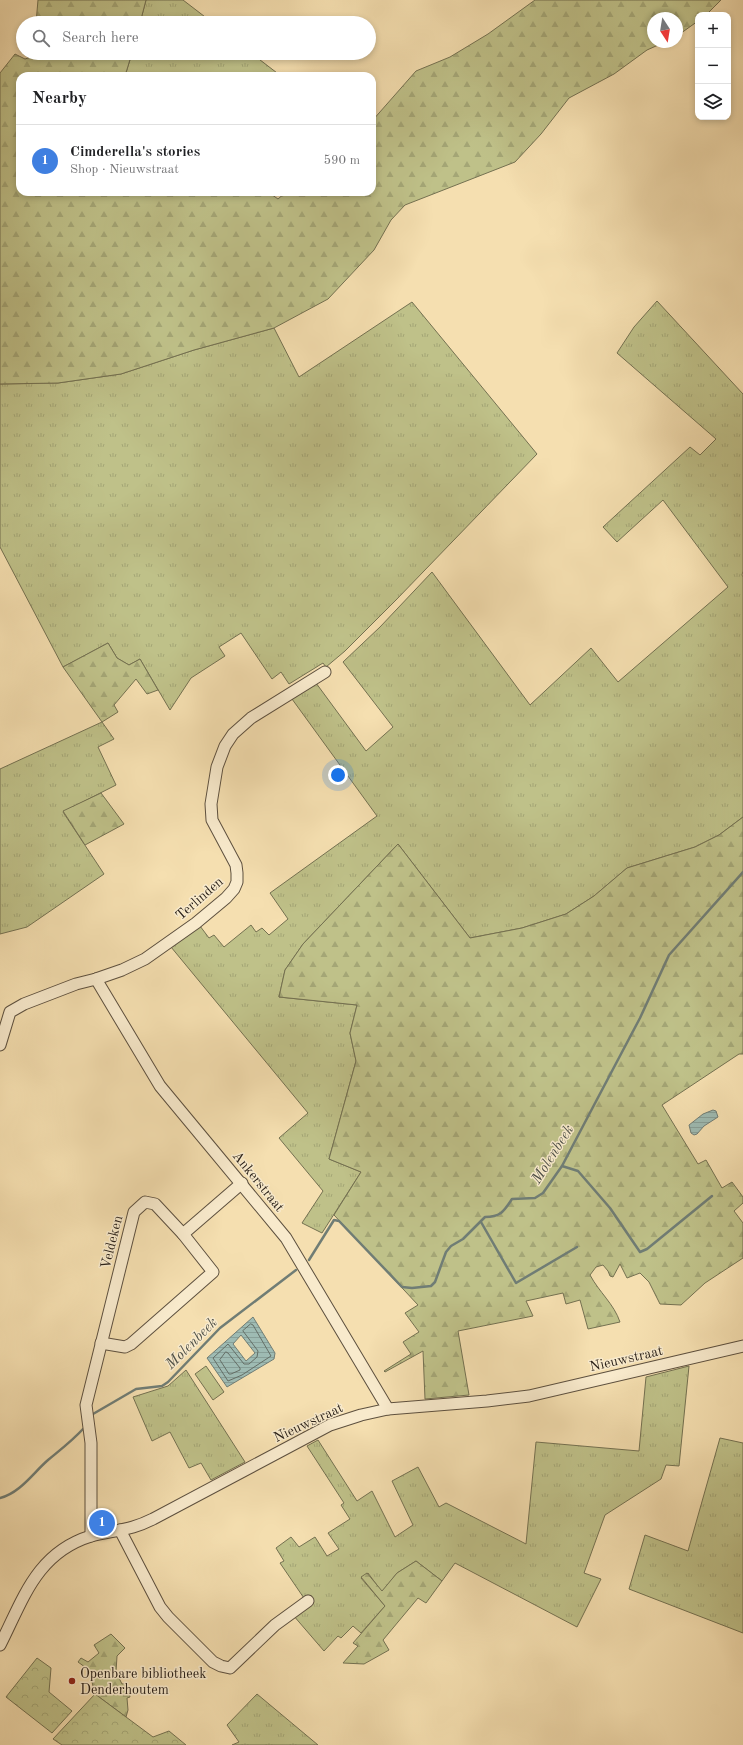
<!DOCTYPE html>
<meta charset="utf-8">
<style>
:root{--surface:#fff;--page:#f2f2f2;--text:#202124;--muted:#757577;--line:#e0e0e0;--accent:#2563eb}
body{margin:0;font-family:"Old Standard TT",serif;background:var(--page);color:var(--text)}
.controls{position:absolute;right:12px;top:12px;display:grid;overflow:hidden;border-radius:8px;box-shadow:0 2px 6px #0003}
.controls button{width:36px;height:36px;display:grid;place-items:center;padding:0;border:0;border-bottom:1px solid var(--line);background:var(--surface);color:var(--text);font:20px sans-serif}
.compass{position:absolute;left:647px;top:12px;width:36px;height:36px;border-radius:50%;background:var(--surface);box-shadow:0 2px 6px #0003;rotate:168deg}
.you{position:absolute;left:338px;top:775px;width:14px;height:14px;margin:-10px;border:3px solid #fff;border-radius:50%;background:#1a73e8;box-shadow:0 0 0 6px #1a73e833}
.badge{display:grid;place-items:center;width:26px;height:26px;border-radius:50%;background:var(--accent);color:#fff;font-size:13px;font-weight:700}
.pin{position:absolute;translate:-50% -50%;border:2px solid #fff;box-shadow:0 1px 4px #0006}
.list{margin:0;padding:0;list-style:none}
h2{display:flex;justify-content:space-between;align-items:center;height:52px;margin:0;padding:0 16px;font-size:17px}
h2 small{font-size:13px;font-weight:400;color:var(--muted)}
.list li{display:grid;grid-template-columns:26px 1fr auto;gap:12px;align-items:center;box-sizing:border-box;height:72px;padding:0 16px;border-top:1px solid var(--line)}
.list b{display:block;font-size:15px;white-space:nowrap}
.list p{margin:0;font-size:13px;white-space:nowrap;color:var(--muted)}
.list em{font-size:13px;font-style:normal;color:var(--muted)}
.icon{flex:none;width:22px;height:22px;fill:none;stroke:currentColor;stroke-width:2;stroke-linecap:round;stroke-linejoin:round}
.map{position:relative;flex:none;width:743px;height:1745px;overflow:hidden}
.search{position:absolute;background:var(--surface);box-shadow:0 2px 6px #0003;left:16px;top:16px;width:360px;height:44px;display:flex;align-items:center;gap:10px;box-sizing:border-box;padding:0 14px;border-radius:22px;color:var(--muted);font-size:15px}
.panel{position:absolute;background:var(--surface);box-shadow:0 2px 6px #0003;left:16px;top:72px;width:360px;height:124px;border-radius:12px}
.map>svg:first-child{display:block}
</style>
<div class="map">
<svg width="743" height="1745" viewBox="0 0 743 1745">
<defs>
<pattern id="grass-tufts" width="24" height="20" patternUnits="userSpaceOnUse"><rect width="24" height="20" fill="#bfc189"/><path d="M3 7l-1-3M5 7V3M7 7l1-3M15 17l-1-3M17 17v-4M19 17l1-3" fill="none" stroke="#a4a676"/></pattern>
<pattern id="forest-firs" width="22" height="20" patternUnits="userSpaceOnUse"><rect width="22" height="20" fill="#bfc189"/><path d="M5 1l3.5 6h-7zM16 11l3.5 6h-7z" fill="#a4a676"/></pattern>
<pattern id="park-crowns" width="20" height="18" patternUnits="userSpaceOnUse"><rect width="20" height="18" fill="#bfc189"/><path d="M2 6a3 3 0 1 1 6 0M12 15a3 3 0 1 1 6 0" fill="none" stroke="#a4a676"/></pattern>
<pattern id="water-rules" width="6" height="5" patternUnits="userSpaceOnUse"><rect width="6" height="5" fill="#9ebbb3"/><path d="M0 2.5h6" fill="none" stroke="#88a099"/></pattern>
</defs>
<rect width="100%" height="100%" fill="#f5dfb0"/>
<filter id="stains"><feTurbulence type="fractalNoise" baseFrequency=".005" numOctaves="4"/><feColorMatrix values="0 0 0 0 .2 0 0 0 0 .09 0 0 0 0 .02 0 0 0 .5 -.17"/></filter>
<radialGradient id="worn" r=".72"><stop offset=".6" stop-color="#630" stop-opacity="0"/><stop offset="1" stop-color="#630" stop-opacity=".3"/></radialGradient>
<g fill="url(#grass-tufts)" stroke="#747151">
<polygon points="146,0 183,0 213,23 140,23"/>
<polygon points="132,53 251,53 281,76 125,76"/>
<polygon points="657,301 743,394 743,571 742,575 743,577 743,817 719,835 695,847 627,868 594,896 566,914 522,928 470,938 398,844 303,944 285,970 279,997 357,1005 350,1033 356,1061 329,1159 361,1172 322,1233 302,1223 323,1191 279,1138 308,1113 171,947 200,926 209,938 214,935 224,947 251,925 256,932 262,928 269,935 288,919 270,893 377,816 292,699 316,683 366,751 393,727 343,662 380,627 432,572 530,705 591,648 618,682 728,587 663,500 617,542 603,527 690,447 700,455 716,439 617,353 634,327"/>
<polygon points="412,302 537,454 396,600 345,651 326,667 323,663 289,684 281,672 272,679 241,633 219,647 225,656 191,678 170,710 140,659 129,665 117,658 108,643 63,667 0,547 0,384 58,383 121,374 194,350 274,328 299,377"/>
<polygon points="102,722 114,739 98,747 116,785 63,812 104,874 27,927 0,934 0,769"/>
<polygon points="689,1366 679,1466 666,1465 661,1479 605,1515 584,1573 601,1579 577,1627 455,1563 442,1581 416,1561 397,1573 382,1592 368,1573 361,1578 385,1606 361,1633 353,1626 341,1638 338,1636 324,1651 293,1615 308,1604 280,1563 284,1561 276,1548 291,1537 299,1547 315,1537 327,1556 339,1549 328,1533 350,1519 341,1505 344,1503 307,1446 318,1440 357,1501 372,1491 395,1537 413,1525 392,1481 418,1467 439,1507 446,1503 526,1544 536,1442 639,1451 646,1377"/>
<polygon points="186,1370 245,1462 211,1480 201,1463 189,1468 170,1432 152,1441 133,1397 168,1386"/>
<polygon points="720,1438 743,1443 743,1633 629,1589 645,1535 688,1551"/>
<polygon points="257,1694 318,1745 232,1745 239,1742 227,1725"/>
</g>
<g fill="url(#forest-firs)" stroke="#747151">
<polygon points="38,0 146,0 140,23 36,23"/>
<polygon points="535,0 721,0 706,15 698,15 698,21 677,36 677,18 653,18 653,42 665,42 647,50 614,74 569,98 541,134 515,162 405,205 391,220 374,250 328,299 274,328 194,350 121,374 58,383 0,384 0,73 15,54 25,59 37,55 35,53 132,53 125,76 20,76 20,192 268,192 278,199 286,192 372,192 372,121 416,71 450,57 488,34"/>
<polygon points="108,643 117,658 129,665 140,659 158,690 147,694 136,679 114,705 118,712 102,722 63,667"/>
<polygon points="101,793 124,824 85,845 63,811"/>
<path d="M 743,817 L 743,1054 L 739,1054 L 662,1105 L 698,1164 L 706,1160 L 722,1188 L 732,1182 L 743,1197 L 743,1203 L 734,1211 L 743,1223 L 743,1258 L 705,1283 L 681,1305 L 660,1304 L 649,1282 L 640,1273 L 627,1278 L 620,1264 L 613,1277 L 610,1276 L 608,1271 L 603,1265 L 596,1267 L 590,1275 C 599,1292 614,1304 620,1322 L 588,1329 L 580,1300 L 566,1304 L 563,1293 L 526,1301 L 533,1316 L 458,1331 L 469,1395 L 425,1399 L 423,1351 L 385,1372 L 384,1371 L 411,1354 L 403,1342 L 419,1332 L 405,1313 L 418,1305 L 334,1215 L 361,1172 L 329,1159 L 356,1061 L 350,1033 L 357,1005 L 279,997 L 285,970 L 303,944 L 398,844 L 470,938 L 522,928 L 566,914 L 594,896 L 627,868 L 695,847 L 719,835 Z"/>
<polygon points="416,1561 442,1581 426,1603 418,1598 383,1640 389,1650 364,1664 343,1663 358,1646 353,1643 385,1606 361,1577 367,1573 382,1591 397,1573"/>
<polygon points="111,1634 125,1648 117,1656 116,1672 122,1684 127,1683 130,1697 127,1698 128,1710 126,1717 95,1694 89,1670 78,1662 81,1658 88,1662 99,1653 94,1645"/>
</g>
<g fill="url(#park-crowns)" stroke="#747151">
<polygon points="37,1658 51,1668 49,1692 72,1711 52,1733 6,1697"/>
<polygon points="95,1694 153,1737 169,1731 186,1745 62,1745 53,1739"/>
</g>
<polygon fill="#bfc189" stroke="#747151" points="206,1366 224,1392 213,1400 195,1374"/>
<g fill="url(#water-rules)" stroke="#707d75" fill-rule="evenodd">
<polygon points="713,1110 716,1111 718,1117 704,1126 697,1134 694,1135 691,1133 689,1125 703,1114"/>
<path d="M 253,1317 L 275,1353 L 274,1359 L 227,1387 L 207,1358 ZM 241,1335 L 255,1353 L 246,1361 L 233,1344 Z"/>
</g>
<g fill="none" stroke-linecap="round" stroke-linejoin="round">
<g stroke="#646e66" stroke-width="1">
<polygon points="251,1324 253,1325 271,1356 242,1375 228,1381 213,1358 228,1344 244,1364 249,1364 257,1357 258,1351 243,1331"/>
<polygon points="226,1352 228,1353 240,1368 240,1370 231,1374 229,1374 220,1360"/>
</g>
<g stroke="#707d75" stroke-width="2.5">
<polyline points="562,1166 578,1171 610,1208 640,1252 647,1249 712,1196"/>
<polyline points="481,1222 516,1283 577,1247"/>
<path d="M 309,1260 L 334,1220 L 339,1221 L 402,1287 L 412,1288 L 431,1286 L 435,1282 L 446,1252 L 451,1246 L 463,1239 L 485,1217 C 501,1217 504,1211 512,1199 L 535,1198 L 543,1193 L 562,1166 L 593,1107 L 640,1018 L 669,955 L 743,872"/>
<polyline points="93,1414 136,1389 162,1386 168,1382 220,1328 296,1270"/>
<path d="M 0,1498 C 20,1493 33,1473 48,1460 C 60,1450 72,1441 83,1429"/>
</g>
<defs>
<g id="minor">
<polyline points="96,979 160,1086 286,1238 388,1409"/>
<polyline points="0,1045 10,1012 24,1004 76,984 96,979 122,970 145,959 196,923 226,898 234,889 237,882 237,873 236,865 212,820 211,804 217,767 225,746 233,734 251,718 325,672"/>
<polyline points="101,1343 125,1347 131,1344 213,1272 183,1234"/>
<polyline points="120,1530 160,1607 168,1617 213,1662 221,1666 230,1668 275,1625 308,1601"/>
<polyline points="91,1536 91,1443 86,1405 134,1212 145,1202 155,1204 183,1234 242,1183"/>
<path d="M 0,1645 C 23,1600 36,1553 91,1536 C 105,1532 120,1531 133,1527 C 140,1525 147,1522 153,1519 L 330,1425 L 361,1415 L 388,1409 L 487,1401 L 529,1396 L 743,1346"/>
</g>
</defs>
<use href="#minor" stroke="#5d503f" stroke-width="13"/>
<use href="#minor" stroke="#f8eacc" stroke-width="11"/>
</g>
<circle fill="#8f2418" stroke="#f8eacc" stroke-width="1.5" cx="72" cy="1681" r="4"/>
<g text-anchor="middle" stroke-width="3" stroke-linejoin="round" paint-order="stroke">
<g font-size="14" fill="#2a2119" stroke="#f8eacc">
<text transform="translate(199 898) rotate(-41)" y="5">Terlinden</text>
<text transform="translate(259 1181) rotate(51)" y="5">Ankerstraat</text>
<text transform="translate(111 1242) rotate(-76)" y="5">Veldeken</text>
<text transform="translate(626 1358) rotate(-13)" y="5">Nieuwstraat</text>
<text transform="translate(308 1422) rotate(-25)" y="5">Nieuwstraat</text>
</g>
<g font-size="14" fill="#2a2119" stroke="#f8eacc" text-anchor="start">
<text x="80" y="1678">Openbare bibliotheek<tspan x="80" dy="16">Denderhoutem</tspan></text>
</g>
<g font-size="15" font-style="italic" fill="#4d4f47" stroke="#f8eacc">
<text transform="translate(552 1154) rotate(-58)" y="5">Molenbeek</text>
<text transform="translate(191 1343) rotate(-45)" y="5">Molenbeek</text>
</g>
</g>
<rect width="100%" height="100%" filter="url(#stains)"/>
<rect width="100%" height="100%" fill="url(#worn)"/>
</svg>
<div class="controls">
<button>+</button>
<button>−</button>
<button><svg class="icon" aria-label="layers" viewBox="0 0 24 24"><path d="M12 4l9 5-9 5-9-5zM3 14l9 5 9-5"/></svg></button>
</div>
<svg class="compass" viewBox="-18 -18 36 36"><path d="M0-13l5 13h-10z" fill="#e53935"/><path d="M0 13l5-13h-10z" fill="#757577"/></svg>
<div class="you"></div>
<div class="pin badge" style="left:102px;top:1523px;background:#3f7fe0">1</div>
<div class="search"><svg class="icon" aria-label="search" viewBox="0 0 24 24"><circle cx="10" cy="10" r="6"/><path d="M15 15l6 6"/></svg>Search here</div>
<section class="panel">
<h2>Nearby<small></small></h2>
<ul class="list">
<li><span class="badge" style="background:#3f7fe0">1</span><div><b>Cimderella's stories</b><p>Shop · Nieuwstraat</p></div><em>590 m</em></li>
</ul>
</section>
</div>
